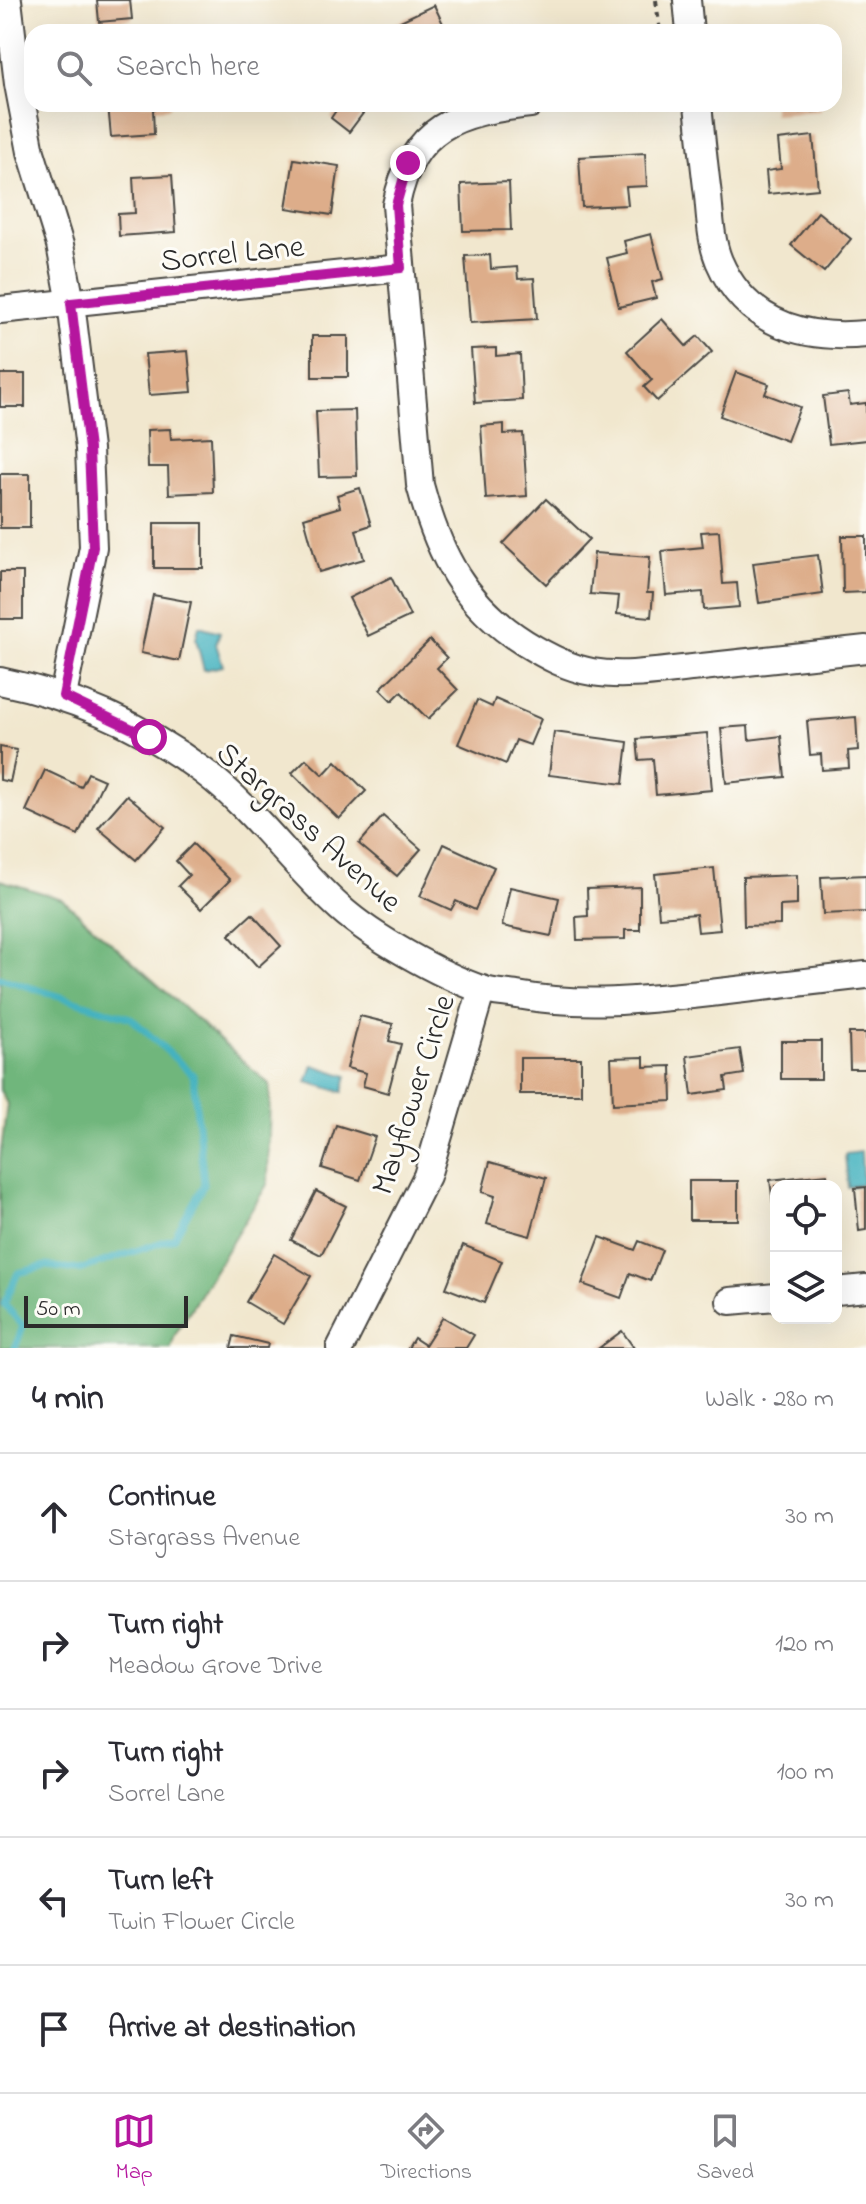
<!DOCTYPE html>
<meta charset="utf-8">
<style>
:root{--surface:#fff;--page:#f7f7f7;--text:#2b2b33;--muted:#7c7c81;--line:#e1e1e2;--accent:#b5179e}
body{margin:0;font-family:"Indie Flower",sans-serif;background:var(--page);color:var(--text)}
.controls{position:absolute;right:24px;bottom:24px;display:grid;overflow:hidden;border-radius:16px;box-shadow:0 8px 32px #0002}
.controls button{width:72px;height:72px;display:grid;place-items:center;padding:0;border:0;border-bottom:2px solid var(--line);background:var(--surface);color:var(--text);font:40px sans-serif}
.scale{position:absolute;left:24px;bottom:20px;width:164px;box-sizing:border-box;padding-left:8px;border:4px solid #2b2b2b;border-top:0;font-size:22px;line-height:28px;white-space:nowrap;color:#2b2b2b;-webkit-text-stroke:6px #fdfcf7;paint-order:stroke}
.stop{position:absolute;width:24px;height:24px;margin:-18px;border:6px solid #b5179e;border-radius:50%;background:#fff}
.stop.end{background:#b5179e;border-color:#fff;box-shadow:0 2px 8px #0008}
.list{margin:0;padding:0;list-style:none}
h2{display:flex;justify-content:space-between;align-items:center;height:104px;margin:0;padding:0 32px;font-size:34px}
h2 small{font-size:26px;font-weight:400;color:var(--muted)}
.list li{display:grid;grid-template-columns:52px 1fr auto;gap:24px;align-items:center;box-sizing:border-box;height:128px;padding:0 32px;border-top:2px solid var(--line)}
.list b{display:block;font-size:30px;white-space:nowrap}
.list p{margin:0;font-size:26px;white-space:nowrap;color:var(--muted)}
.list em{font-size:26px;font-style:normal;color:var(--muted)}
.icon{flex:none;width:44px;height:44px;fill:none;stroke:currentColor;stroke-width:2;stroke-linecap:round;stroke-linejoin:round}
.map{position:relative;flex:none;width:866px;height:1348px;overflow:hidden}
.search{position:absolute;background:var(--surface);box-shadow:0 8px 32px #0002;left:24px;right:24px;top:24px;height:88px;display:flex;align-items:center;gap:20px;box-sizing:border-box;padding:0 28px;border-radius:24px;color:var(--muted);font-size:30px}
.sheet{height:744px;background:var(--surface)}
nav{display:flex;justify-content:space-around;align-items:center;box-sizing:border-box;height:112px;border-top:2px solid var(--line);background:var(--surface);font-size:22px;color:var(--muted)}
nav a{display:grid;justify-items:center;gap:4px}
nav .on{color:var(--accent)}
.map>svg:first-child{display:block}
</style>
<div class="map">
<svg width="866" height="1348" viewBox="0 0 866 1348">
<rect width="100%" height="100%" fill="#fdfcf7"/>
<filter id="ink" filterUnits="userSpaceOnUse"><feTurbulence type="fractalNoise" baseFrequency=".0125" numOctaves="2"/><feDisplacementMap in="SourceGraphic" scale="16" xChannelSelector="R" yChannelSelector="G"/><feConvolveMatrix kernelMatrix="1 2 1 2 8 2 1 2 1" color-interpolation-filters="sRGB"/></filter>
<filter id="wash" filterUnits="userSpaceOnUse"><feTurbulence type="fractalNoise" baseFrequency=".006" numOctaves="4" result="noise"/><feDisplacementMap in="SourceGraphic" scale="32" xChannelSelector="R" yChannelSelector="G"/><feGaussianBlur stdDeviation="1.8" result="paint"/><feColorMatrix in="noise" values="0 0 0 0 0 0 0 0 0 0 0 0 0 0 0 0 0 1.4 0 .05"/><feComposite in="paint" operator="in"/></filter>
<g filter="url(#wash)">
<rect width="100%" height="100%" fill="#f1e7ce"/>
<polygon fill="#70b67b" stroke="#4e7053" stroke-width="2" points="0,880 62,899 270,1085 268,1183 175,1335 171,1348 0,1348 0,1159 7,1104 0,1090"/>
<g fill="#44b2bf" stroke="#386e75" stroke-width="2">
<polygon points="199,626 220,632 216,644 223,666 204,670 196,639"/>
<polygon points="313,1065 347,1076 343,1092 307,1082"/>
<polygon points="861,1152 863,1184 848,1187 845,1154"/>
</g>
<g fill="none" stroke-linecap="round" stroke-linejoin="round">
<polyline stroke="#44b2bf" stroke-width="7" points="0,978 131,1018 193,1075 204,1184 174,1238 79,1270 46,1266 18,1273 4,1304 23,1326 15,1348"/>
</g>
<g id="blocks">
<g fill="#ddad8a">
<polygon points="97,0 130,0 132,19 99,22"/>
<polygon points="434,5 447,32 398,32 394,24"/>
<polygon points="108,104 170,104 170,108 153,109 154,134 111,137"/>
<polygon points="331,104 370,104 349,132 331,118 337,109"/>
<polygon points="773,104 820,104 820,111 773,114"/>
<polygon points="813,136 818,189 768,194 766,171 781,169 778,140"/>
<polygon points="645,153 647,186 626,187 628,205 582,207 579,157"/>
<polygon points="294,159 339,166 332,215 286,208"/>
<polygon points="172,175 176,232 119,236 118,214 135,213 133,177"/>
<polygon points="509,182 511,230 463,231 461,184"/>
<polygon points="818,212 851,239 824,272 791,245"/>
<polygon points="651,234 663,279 652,282 656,298 619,307 607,258 627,253 624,241"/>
<polygon points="490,255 491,269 517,267 518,279 534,278 537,319 470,323 465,256"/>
<polygon points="662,319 686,346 698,336 712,352 657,401 644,387 652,380 627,351"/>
<rect x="312" y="336" width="36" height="41"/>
<polygon points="496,348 496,356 520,354 522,400 475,403 471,349"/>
<polygon points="188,351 192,392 149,395 145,354"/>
<polygon points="736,372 769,384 765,394 800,407 787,441 720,416"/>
<rect x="0" y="374" width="25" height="33"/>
<polygon points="848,393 850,405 866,403 866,440 829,444 823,396"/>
<polygon points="355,410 357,476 319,477 316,411"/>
<polygon points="504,424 504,434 523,433 527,496 486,499 481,426"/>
<polygon points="170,429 171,439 211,437 213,492 169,494 168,467 148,467 147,430"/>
<rect x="0" y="474" width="30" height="54"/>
<polygon points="360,488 371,525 356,530 364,559 319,572 304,518 340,507 337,495"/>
<polygon points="546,499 589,539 546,584 503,544"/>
<rect x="154" y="523" width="49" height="45"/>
<polygon points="719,531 723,584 737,583 739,607 704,610 703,592 666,595 662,551 703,547 701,532"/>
<polygon points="842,536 866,536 866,592 843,593"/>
<polygon points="594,553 650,557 647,593 653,593 651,617 617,614 619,596 590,594"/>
<polygon points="818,555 823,594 759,603 753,563"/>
<rect x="0" y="572" width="23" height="47"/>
<polygon points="391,577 410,616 368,636 349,598"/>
<polygon points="153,595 191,602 179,661 141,653"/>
<polygon points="430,640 447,658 437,668 458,690 428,719 401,692 392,701 380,689"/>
<polygon points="495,699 541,719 530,745 516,740 506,764 458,744 477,700 492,707"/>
<polygon points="856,717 858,750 848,751 849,768 822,770 821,754 810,755 807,721"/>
<polygon points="748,726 749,740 781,736 785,777 726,783 721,728"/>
<polygon points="554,732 628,742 623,784 549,775"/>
<polygon points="707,733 712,790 656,795 653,759 639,760 637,739"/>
<polygon points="0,747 17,750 10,782 0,780"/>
<polygon points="306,759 323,775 336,761 366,791 339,819 292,773"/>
<polygon points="45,770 81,787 88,773 104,780 78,835 26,811"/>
<polygon points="127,795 165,827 136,860 98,828"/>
<polygon points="383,816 421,849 397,876 359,844"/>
<polygon points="193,844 230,880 201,909 178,886 189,875 176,861"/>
<polygon points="444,844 494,867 475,910 456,901 451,910 420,896"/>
<polygon points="714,868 720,930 698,932 696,914 659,917 655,874"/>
<polygon points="797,875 797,905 780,906 780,925 744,926 743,877"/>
<polygon points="866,875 866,912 823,914 821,877"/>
<polygon points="510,887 559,898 551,936 502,926"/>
<polygon points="640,887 640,930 625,930 625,939 577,940 576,917 588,916 587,889"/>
<polygon points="252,914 281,946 258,967 229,935"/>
<polygon points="360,1016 393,1024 389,1041 401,1044 388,1093 363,1086 366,1073 347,1068"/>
<polygon points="849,1033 866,1033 866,1069 850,1069"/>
<rect x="781" y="1041" width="40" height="38"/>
<polygon points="740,1049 744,1074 725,1077 727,1090 692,1095 687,1056"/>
<polygon points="644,1057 644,1067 671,1066 672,1101 613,1104 611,1058"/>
<rect x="520" y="1058" width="61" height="36"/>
<polygon points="336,1125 375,1137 360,1180 322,1168"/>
<polygon points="490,1162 546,1178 530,1236 487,1224 495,1196 482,1192"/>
<polygon points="827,1174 829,1186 776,1186 774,1212 770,1180"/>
<rect x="689" y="1181" width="49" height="39"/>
<polygon points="866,1187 866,1230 859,1231 855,1188"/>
<polygon points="316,1191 346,1206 321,1255 291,1240"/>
<polygon points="600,1237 635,1250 639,1241 662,1250 650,1281 630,1273 621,1298 582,1284"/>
<polygon points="463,1245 502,1261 484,1303 446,1288"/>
<polygon points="274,1254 311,1276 283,1324 246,1302"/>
<polygon points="443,1317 474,1335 466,1348 408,1348 414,1338 425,1345"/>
<polygon points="622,1331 634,1348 599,1348"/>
<polygon points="234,1336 268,1344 267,1348 231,1348"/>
</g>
</g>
</g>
<g filter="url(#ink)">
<use href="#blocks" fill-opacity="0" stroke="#494743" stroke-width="2"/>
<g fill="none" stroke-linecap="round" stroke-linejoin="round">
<defs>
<g id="minor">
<polyline points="8,0 18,84 31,152 60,245 71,303 89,449 93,547 63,696"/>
<polyline points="687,0 690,32"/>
<path d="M 530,104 C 457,112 412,126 396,205 L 420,485 C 438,553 464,605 525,643 C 546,656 568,668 592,672 C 628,678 666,670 702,667 C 757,661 811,655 866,649"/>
<path d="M 698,104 C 701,134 704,165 708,195 C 710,217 711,242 719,261 C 746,324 803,340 866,334"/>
<polyline points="0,310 401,268"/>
<path d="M 0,681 C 73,696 143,726 203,771 C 255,810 292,865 340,908 C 372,937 440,975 481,989 C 492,993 505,993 517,995 C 582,1007 645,1000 710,993 C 762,987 814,981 866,975"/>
<polyline points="836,1291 866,1288"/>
<polyline points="730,1301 776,1297"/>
<polyline points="340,1348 427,1176 482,989"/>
</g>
</defs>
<use href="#minor" stroke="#494743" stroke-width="30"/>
<polyline stroke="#494743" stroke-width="4" stroke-dasharray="6 6" stroke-linecap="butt" points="656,0 660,32"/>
<use href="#minor" stroke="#fff" stroke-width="26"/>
</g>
</g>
<g fill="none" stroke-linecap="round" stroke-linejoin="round" filter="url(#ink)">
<polyline stroke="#b5179e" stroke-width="10" points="149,737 63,696 93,547 89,449 71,303 401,268 396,205 408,163"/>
</g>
<g text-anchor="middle" stroke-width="6" stroke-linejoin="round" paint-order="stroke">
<g font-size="32" fill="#2b2b2b" stroke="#fdfcf7">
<text transform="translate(232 252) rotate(-6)" y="11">Sorrel Lane</text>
<text transform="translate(310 826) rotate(42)" y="11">Stargrass Avenue</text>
<text transform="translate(412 1094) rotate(-72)" y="11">Mayflower Circle</text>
</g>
</g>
</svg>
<div class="controls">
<button><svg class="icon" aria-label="locate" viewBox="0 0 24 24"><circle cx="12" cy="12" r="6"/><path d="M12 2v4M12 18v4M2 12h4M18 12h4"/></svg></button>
<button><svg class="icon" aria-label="layers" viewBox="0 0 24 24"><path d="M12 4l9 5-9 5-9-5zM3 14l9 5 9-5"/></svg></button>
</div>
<div class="scale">50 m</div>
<div class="stop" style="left:149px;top:737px"></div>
<div class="stop end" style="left:408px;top:163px"></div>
<div class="search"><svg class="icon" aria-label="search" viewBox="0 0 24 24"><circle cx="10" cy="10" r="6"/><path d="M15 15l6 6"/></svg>Search here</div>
</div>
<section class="sheet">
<h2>4 min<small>Walk · 280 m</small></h2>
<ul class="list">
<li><svg class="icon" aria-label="ahead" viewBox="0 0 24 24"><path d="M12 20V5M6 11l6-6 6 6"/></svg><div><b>Continue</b><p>Stargrass Avenue</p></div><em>30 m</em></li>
<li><svg class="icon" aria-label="right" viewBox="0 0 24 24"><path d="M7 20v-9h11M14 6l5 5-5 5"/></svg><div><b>Turn right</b><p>Meadow Grove Drive</p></div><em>120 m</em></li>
<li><svg class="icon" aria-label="right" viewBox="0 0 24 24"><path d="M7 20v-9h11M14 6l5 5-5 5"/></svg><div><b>Turn right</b><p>Sorrel Lane</p></div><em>100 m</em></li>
<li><svg class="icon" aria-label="left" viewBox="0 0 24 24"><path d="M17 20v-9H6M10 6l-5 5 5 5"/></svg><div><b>Turn left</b><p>Twin Flower Circle</p></div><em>30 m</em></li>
<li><svg class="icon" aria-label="arrive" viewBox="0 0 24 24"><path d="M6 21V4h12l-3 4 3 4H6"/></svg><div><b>Arrive at destination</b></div></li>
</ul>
</section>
<nav>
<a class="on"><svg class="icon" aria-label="map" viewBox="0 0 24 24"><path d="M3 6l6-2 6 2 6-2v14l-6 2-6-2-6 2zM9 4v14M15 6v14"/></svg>Map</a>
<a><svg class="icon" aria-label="directions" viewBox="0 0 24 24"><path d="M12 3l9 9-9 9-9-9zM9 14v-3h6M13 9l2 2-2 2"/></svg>Directions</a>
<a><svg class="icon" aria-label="saved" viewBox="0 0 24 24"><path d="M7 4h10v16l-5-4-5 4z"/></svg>Saved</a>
</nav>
